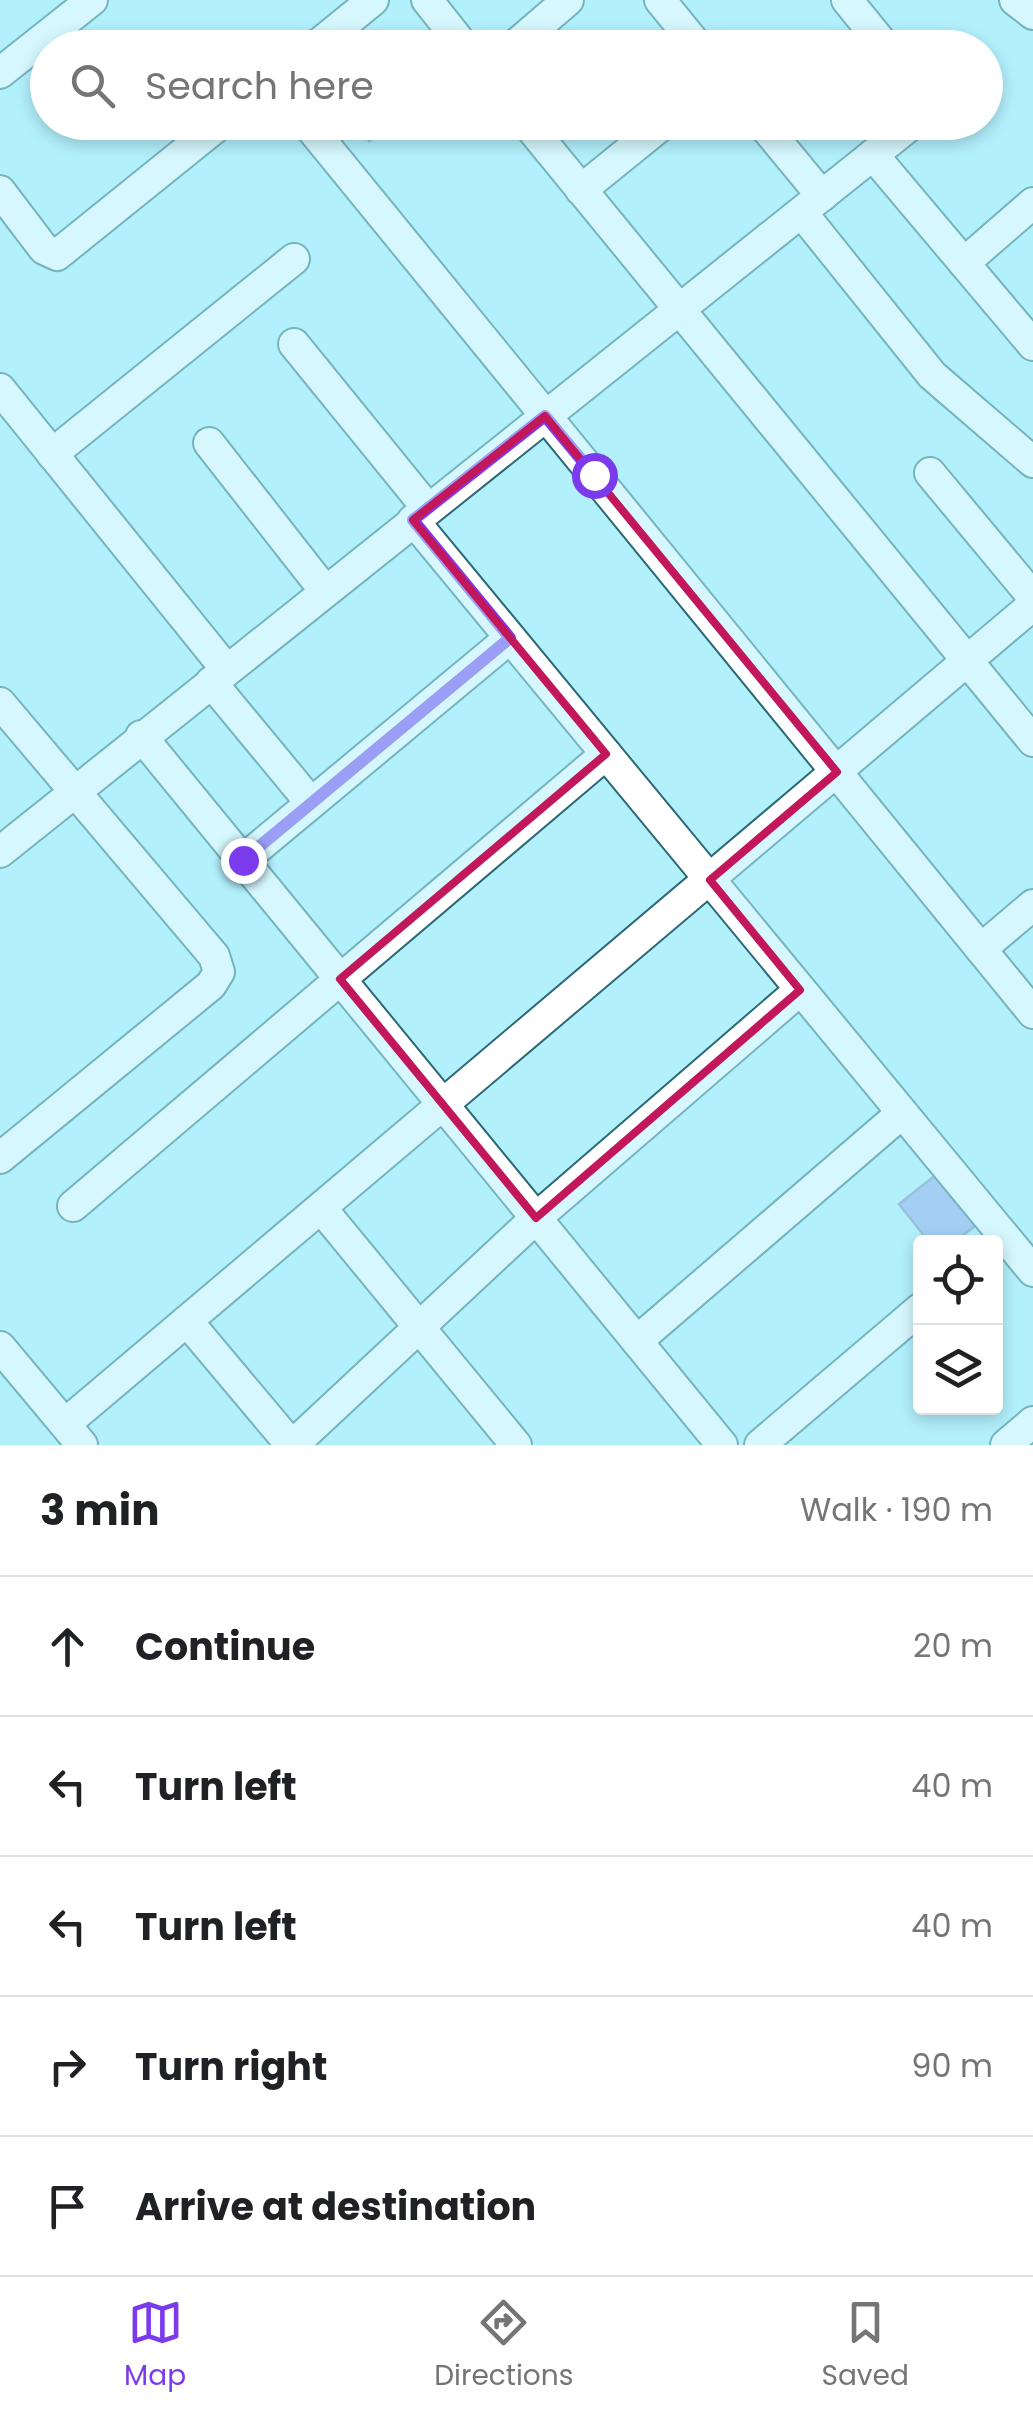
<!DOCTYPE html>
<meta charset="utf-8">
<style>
:root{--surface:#fff;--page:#f6f6f6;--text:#202124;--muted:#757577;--line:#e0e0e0;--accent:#7c3aed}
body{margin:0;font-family:Poppins,sans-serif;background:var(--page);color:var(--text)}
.controls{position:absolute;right:30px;bottom:30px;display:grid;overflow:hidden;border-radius:10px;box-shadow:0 5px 15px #0003}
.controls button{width:90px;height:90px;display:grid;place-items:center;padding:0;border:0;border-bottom:2px solid var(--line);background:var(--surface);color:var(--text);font:50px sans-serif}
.stop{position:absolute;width:30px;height:30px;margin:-22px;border:8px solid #7c3aed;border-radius:50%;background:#fff}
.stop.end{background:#7c3aed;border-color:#fff;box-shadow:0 2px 10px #0008}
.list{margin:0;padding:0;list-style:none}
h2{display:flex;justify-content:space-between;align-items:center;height:130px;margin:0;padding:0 40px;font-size:42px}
h2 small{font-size:32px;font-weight:400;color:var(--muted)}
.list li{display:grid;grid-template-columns:65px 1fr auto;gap:30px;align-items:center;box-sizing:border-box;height:140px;padding:0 40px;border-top:2px solid var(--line)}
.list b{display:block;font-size:38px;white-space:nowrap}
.list em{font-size:32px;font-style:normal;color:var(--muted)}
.icon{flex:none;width:55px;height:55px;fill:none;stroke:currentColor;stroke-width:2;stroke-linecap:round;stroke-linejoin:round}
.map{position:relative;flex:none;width:1033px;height:1445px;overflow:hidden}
.search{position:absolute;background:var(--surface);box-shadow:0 5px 15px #0003;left:30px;right:30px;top:30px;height:110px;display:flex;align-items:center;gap:25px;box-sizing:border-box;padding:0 35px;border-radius:55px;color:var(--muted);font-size:38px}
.sheet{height:830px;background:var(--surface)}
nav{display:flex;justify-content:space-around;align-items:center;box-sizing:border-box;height:140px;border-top:2px solid var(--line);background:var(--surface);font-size:28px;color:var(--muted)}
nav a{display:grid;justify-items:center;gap:5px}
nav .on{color:var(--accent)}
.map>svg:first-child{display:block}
</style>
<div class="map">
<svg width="1033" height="1445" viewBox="0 0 1033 1445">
<rect width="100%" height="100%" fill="#b2f0fc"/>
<g fill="#92a7ec" stroke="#7b88b2" stroke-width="2.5">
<polygon points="355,122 395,122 369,141"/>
<polygon points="942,1170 982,1221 954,1242 929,1242 899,1204"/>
</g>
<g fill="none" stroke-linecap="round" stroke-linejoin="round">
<defs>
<g id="street">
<polyline points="427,0 465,48"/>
<polyline points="660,0 699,48"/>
<polyline points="847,0 886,48"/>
<polyline points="1015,0 1033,14"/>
<polyline points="314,48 373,0"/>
<polyline points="512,48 568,0"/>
<polyline points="0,73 92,0"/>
<polyline points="306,122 1033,1013"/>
<polyline points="526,122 1033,741"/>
<polyline points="761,122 822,196"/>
<polyline points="873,155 1033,345"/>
<polyline points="581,190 665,122"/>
<polyline points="0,191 44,249 57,255 222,122"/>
<polyline points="802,213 932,375 1033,462"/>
<polyline points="964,263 1033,203"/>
<polyline points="294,344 428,509"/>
<polyline points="0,389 226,669"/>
<polyline points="209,443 325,591"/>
<polyline points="52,454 294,259"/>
<polyline points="930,473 1033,597"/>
<polyline points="413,520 1033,1271"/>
<polyline points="211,682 311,803"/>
<polyline points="0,703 214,956 219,972 211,985 0,1158"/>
<polyline points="141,736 722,1445"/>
<polyline points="0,852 914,122"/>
<polyline points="243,860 510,638"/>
<polyline points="981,949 1033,905"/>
<polyline points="73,1206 606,754"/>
<polyline points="321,1208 516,1445"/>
<polyline points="187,1321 291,1445"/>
<polyline points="637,1341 902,1113"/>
<polyline points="0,1347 82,1445"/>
<polyline points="65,1424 1033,605"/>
<polyline points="293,1445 536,1218 800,990"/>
<polyline points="760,1445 920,1309"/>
<polyline points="1006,1445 1033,1422"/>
</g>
</defs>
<use href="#street" stroke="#2c6974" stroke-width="34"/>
<use href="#street" stroke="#fff" stroke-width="30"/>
</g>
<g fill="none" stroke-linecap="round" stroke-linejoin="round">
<polyline stroke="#7c3aed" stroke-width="12" points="243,860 510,638 413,520 545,416 594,475"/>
</g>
<path d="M0 0H1033V1445H0ZM 545,416 L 837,772 L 710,880 L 800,990 L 536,1218 L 340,979 L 606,754 L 413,520 Z" fill="#b2f0fc" fill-opacity=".55" fill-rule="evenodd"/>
<path fill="none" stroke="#c2185b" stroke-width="8" stroke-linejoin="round" d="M 545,416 L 837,772 L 710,880 L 800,990 L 536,1218 L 340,979 L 606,754 L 413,520 Z"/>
</svg>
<div class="controls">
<button><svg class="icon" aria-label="locate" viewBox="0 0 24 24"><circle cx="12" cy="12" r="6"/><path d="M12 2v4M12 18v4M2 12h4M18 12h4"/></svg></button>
<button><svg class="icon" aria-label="layers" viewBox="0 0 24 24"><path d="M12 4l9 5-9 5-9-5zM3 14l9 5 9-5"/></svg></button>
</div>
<div class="stop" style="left:594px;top:475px"></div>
<div class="stop end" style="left:243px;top:860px"></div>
<div class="search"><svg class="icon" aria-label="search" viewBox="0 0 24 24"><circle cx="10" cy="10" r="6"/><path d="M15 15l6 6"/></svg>Search here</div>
</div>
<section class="sheet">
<h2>3 min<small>Walk · 190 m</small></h2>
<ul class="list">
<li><svg class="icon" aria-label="ahead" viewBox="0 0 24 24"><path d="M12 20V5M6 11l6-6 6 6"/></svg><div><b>Continue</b></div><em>20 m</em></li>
<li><svg class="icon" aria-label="left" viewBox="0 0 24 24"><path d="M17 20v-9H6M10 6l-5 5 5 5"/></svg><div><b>Turn left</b></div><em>40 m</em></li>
<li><svg class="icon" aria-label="left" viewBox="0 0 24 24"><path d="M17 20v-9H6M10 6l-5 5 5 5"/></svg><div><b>Turn left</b></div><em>40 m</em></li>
<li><svg class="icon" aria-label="right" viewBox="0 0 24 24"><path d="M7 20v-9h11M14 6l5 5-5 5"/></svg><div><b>Turn right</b></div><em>90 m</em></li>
<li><svg class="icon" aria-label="arrive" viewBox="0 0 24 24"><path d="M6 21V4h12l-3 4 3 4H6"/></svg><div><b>Arrive at destination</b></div></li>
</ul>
</section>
<nav>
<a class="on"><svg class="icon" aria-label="map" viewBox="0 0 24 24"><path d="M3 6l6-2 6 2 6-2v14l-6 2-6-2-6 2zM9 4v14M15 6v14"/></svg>Map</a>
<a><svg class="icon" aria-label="directions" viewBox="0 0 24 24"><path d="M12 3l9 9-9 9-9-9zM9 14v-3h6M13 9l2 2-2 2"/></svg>Directions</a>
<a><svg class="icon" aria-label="saved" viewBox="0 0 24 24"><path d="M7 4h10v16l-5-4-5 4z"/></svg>Saved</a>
</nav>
